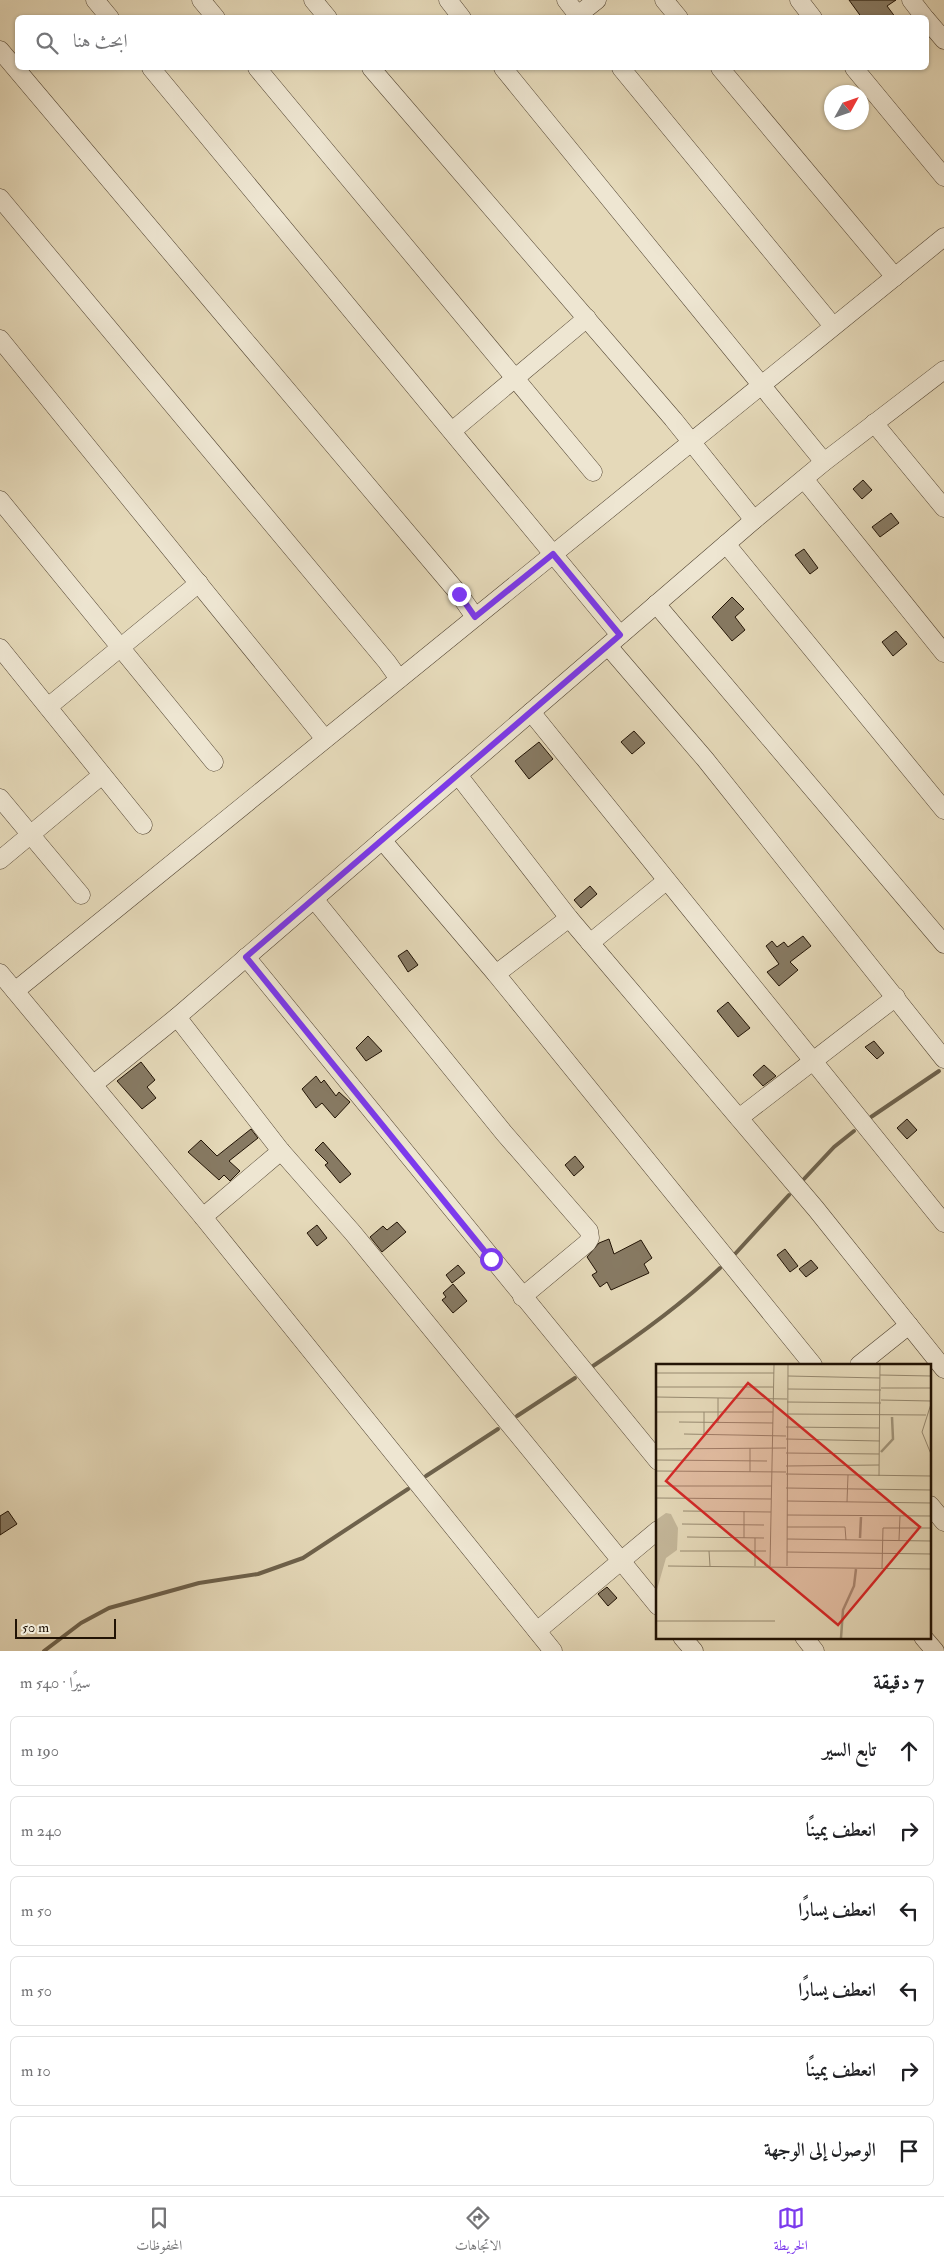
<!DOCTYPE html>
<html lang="ar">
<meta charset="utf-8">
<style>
:root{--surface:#fff;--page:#f2f2f2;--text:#202124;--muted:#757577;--line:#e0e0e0;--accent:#7c3aed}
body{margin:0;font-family:"IM FELL Double Pica",Amiri,serif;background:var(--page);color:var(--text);direction:rtl}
.compass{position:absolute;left:824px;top:85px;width:45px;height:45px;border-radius:50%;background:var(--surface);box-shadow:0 1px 4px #0004;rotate:50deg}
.scale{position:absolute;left:15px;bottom:12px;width:101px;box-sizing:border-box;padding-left:5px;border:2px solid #211305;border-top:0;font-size:14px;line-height:18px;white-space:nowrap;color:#211305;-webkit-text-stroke:4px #eee6d2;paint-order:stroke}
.stop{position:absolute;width:15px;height:15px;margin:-11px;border:4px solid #7c3aed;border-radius:50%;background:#fff}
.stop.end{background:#7c3aed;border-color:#fff;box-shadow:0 1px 5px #0008}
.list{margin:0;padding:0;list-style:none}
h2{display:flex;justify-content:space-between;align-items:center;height:65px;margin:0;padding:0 20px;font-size:21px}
h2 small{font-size:16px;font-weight:400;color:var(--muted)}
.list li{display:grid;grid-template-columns:32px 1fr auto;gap:15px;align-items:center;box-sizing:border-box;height:70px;margin:0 10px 10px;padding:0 10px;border:1px solid var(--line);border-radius:8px}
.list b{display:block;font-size:19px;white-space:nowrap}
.list em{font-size:16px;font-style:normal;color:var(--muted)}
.icon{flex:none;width:28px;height:28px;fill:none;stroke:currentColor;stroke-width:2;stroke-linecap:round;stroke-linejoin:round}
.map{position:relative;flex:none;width:944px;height:1651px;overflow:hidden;direction:ltr}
.search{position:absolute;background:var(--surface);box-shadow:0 1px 4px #0004;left:15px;right:15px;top:15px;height:55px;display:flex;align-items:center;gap:12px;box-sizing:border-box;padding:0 18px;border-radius:8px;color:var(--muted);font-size:19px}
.sheet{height:545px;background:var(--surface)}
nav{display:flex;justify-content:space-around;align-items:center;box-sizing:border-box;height:70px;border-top:1px solid var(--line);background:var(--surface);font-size:14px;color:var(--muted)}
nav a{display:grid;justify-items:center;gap:2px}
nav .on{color:var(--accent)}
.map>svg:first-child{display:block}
</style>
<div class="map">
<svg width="944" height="1651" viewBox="0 0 944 1651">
<rect width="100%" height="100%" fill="#e5d9b9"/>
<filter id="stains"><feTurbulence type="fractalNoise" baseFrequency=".004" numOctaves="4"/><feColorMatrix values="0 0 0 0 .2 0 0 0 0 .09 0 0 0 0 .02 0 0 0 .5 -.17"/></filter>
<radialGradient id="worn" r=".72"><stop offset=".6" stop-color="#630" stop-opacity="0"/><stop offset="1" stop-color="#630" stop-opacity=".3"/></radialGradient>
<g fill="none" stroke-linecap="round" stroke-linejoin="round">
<g stroke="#6e624c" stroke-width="4">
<polyline points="871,1117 939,1071"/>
<polyline points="804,1179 834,1147 854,1131"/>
<polyline points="735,1254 789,1195"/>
<path d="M 593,1366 C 638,1336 681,1305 720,1268"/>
<polyline points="517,1416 575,1378"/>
<polyline points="426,1476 498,1429"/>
<polyline points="44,1651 81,1623 109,1608 199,1583 258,1574 303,1558 408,1489"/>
</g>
</g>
<g fill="#877a63" stroke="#211305">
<polygon points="849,0 896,0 887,6 896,18 862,18"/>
<polygon points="863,480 872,490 862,499 853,489"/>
<polygon points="891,513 899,523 880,537 872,527"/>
<polygon points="804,549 818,568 810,574 795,555"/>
<polygon points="732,597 744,609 735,617 745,630 732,641 712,617"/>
<polygon points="896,631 907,644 893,656 882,642"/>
<polygon points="634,731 645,743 632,754 621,742"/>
<polygon points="539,742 553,759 529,779 515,761"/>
<polygon points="590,886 597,894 581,908 574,900"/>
<polygon points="803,936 811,946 790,962 798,970 779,986 767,972 779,964 766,946 772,941 777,947 784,942 788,947"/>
<polygon points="407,950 418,965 408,972 398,956"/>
<polygon points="728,1002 750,1028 738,1037 717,1011"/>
<polygon points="368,1036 382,1051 366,1061 356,1048"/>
<polygon points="874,1041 884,1053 877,1059 865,1047"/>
<polygon points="141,1062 155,1080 147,1087 156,1098 142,1109 117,1081"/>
<polygon points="764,1065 776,1076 763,1086 753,1075"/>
<polygon points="316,1076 321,1083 324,1080 336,1096 339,1092 350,1102 335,1118 322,1103 316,1108 302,1089"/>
<polygon points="907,1119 917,1130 907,1139 897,1128"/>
<polygon points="251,1129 258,1138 229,1161 240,1171 230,1181 224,1175 219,1180 188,1152 201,1140 217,1156"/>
<polygon points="323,1142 351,1174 340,1183 325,1165 328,1163 315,1150"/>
<polygon points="575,1156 584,1167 574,1176 565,1165"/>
<polygon points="397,1222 406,1232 382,1252 370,1237 383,1226 387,1230"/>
<polygon points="317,1225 327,1238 317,1246 307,1233"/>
<polygon points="609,1239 614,1254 641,1240 652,1258 644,1264 649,1273 611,1290 607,1282 600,1287 592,1275 597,1272 587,1257 599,1243"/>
<polygon points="785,1249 798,1266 790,1272 777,1255"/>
<polygon points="811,1260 818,1268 806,1277 799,1269"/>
<polygon points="458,1265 465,1273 452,1283 446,1275"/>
<polygon points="453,1284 467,1301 453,1313 442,1300 446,1297 443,1293"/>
<polygon points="8,1511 17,1524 0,1535 0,1516"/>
<polygon points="607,1587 617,1598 608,1606 598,1594"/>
</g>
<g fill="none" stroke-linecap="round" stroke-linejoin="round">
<defs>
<g id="minor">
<polyline points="95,0 110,18"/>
<polyline points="201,0 216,18"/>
<polyline points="313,0 328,18"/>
<polyline points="448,0 462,18"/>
<polyline points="566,0 580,18"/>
<polyline points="664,0 679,18"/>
<polyline points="799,0 813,18"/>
<polyline points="911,0 925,18"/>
<polyline points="578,15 597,0"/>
<polyline points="926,19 944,40"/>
<polyline points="0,50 459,594 475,617"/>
<polyline points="151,68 620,635"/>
<polyline points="257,68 593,472"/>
<polyline points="371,68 673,419 754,520"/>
<polyline points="503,68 824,462"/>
<polyline points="621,68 833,326"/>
<polyline points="720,68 895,277"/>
<polyline points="854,68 944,177"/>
<polyline points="0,198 387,662 399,679"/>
<polyline points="0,339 325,739"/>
<polyline points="874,423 944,508"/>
<polyline points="452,431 587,318"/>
<polyline points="804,479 944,653"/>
<polyline points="0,500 214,762"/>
<polyline points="726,544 944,810"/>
<polyline points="656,604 944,944"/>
<polyline points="608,646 705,759 944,1059"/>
<polyline points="0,648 143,825"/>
<polyline points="48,707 199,583"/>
<polyline points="531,712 944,1223"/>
<polyline points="458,775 569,918 816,1209 944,1369"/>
<polyline points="0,798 81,895"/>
<polyline points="382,840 496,974 813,1365"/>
<polyline points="0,860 102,775"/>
<polyline points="314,899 504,1133 589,1231 590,1238 587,1243 522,1297"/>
<polyline points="590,943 666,881"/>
<polyline points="246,957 658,1461"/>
<polyline points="0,973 203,1217 553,1651"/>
<polyline points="496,974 569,918"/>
<polyline points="15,991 944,237"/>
<polyline points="177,1017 281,1151 353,1233 658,1606"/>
<polyline points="94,1084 177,1017 754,520 824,462 944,370"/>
<polyline points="739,1118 896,997"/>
<polyline points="203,1217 281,1151"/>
<polyline points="859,1365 909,1325"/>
<polyline points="930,1505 944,1522"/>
<polyline points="537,1631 658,1530"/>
<polyline points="682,1637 694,1651"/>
<polyline points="804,1637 815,1651"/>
<polyline points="923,1637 935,1651"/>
</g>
</defs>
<use href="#minor" stroke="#524432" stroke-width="19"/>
<use href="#minor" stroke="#eee6d2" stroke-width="18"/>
</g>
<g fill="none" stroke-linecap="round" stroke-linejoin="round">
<polyline stroke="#7c3aed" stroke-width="6" points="459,594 475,617 553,554 620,635 246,957 491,1259"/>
</g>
<g transform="translate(656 1364)">
<rect width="275" height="275" fill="#e5d9b9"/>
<path d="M 10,149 L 15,150 L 22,164 L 21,186 L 10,194 L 0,229 L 0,156 Z" fill="#c4b79a"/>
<path fill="none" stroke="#a2967c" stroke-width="2.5" d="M 225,88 L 237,75 L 236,53M 204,174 L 205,153M 185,274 L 187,246 L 198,222 L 200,205"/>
<path fill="none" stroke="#978a71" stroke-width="1" d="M 0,9 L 118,9M 224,11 L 275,12M 132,12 L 224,14M 0,23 L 117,23M 225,24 L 275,24M 132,25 L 225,26M 0,33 L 131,35M 225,36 L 275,37M 131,38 L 225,39M 275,40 L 266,68 L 275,90M 0,48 L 117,48M 131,50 L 270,51M 23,58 L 117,59M 62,58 L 62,34M 130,63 L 224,64M 28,70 L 130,72M 48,71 L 48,48M 130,75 L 224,77M 94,84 L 94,108M 0,85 L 130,84M 130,89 L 223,90M 0,96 L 111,97M 130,102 L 223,101M 0,107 L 130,108M 130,110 L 275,112M 223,112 L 224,1M 0,122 L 116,122M 130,124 L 275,126M 0,134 L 115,135M 131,137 L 275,139M 191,138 L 192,111M 27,147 L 115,148M 131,151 L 275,152M 26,160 L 108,161M 131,163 L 189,163 L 190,176M 31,173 L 108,174M 88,174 L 88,147M 99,174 L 99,202M 131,175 L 275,177M 243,176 L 244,152M 24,187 L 110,187M 53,187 L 54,202M 131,188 L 275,190M 12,202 L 275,205M 114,202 L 118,1M 131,202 L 132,1M 226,204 L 227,164 L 275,164M 0,257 L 119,257"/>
<path fill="#d62828" fill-opacity="0.15" stroke="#d62828" stroke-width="2.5" d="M 92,19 L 264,163 L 182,261 L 10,117 Z"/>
<rect width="275" height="275" fill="none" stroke="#211305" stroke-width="2.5"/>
</g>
<rect width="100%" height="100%" filter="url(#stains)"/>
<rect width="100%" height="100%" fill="url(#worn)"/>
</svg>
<svg class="compass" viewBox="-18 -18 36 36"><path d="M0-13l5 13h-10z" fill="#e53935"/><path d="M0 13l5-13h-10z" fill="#757577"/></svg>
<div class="scale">50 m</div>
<div class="stop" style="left:491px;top:1259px"></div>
<div class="stop end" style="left:459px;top:594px"></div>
<div class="search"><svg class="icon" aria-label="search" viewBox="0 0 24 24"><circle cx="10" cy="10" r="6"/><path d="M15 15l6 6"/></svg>ابحث هنا</div>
</div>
<section class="sheet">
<h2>7 دقيقة<small>سيرًا · 540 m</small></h2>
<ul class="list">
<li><svg class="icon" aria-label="ahead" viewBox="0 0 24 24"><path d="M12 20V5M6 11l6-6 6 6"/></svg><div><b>تابع السير</b></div><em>190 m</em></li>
<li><svg class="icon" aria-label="right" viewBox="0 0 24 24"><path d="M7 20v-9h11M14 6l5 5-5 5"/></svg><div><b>انعطف يمينًا</b></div><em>240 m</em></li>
<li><svg class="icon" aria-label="left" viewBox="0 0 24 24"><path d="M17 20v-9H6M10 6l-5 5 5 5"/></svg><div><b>انعطف يسارًا</b></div><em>50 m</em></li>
<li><svg class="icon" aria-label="left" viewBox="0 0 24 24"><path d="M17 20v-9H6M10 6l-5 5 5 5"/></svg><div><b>انعطف يسارًا</b></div><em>50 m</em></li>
<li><svg class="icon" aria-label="right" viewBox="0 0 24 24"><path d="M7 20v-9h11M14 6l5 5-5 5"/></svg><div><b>انعطف يمينًا</b></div><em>10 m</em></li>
<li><svg class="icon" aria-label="arrive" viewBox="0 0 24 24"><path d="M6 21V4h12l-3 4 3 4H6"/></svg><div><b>الوصول إلى الوجهة</b></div></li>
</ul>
</section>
<nav>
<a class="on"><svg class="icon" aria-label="map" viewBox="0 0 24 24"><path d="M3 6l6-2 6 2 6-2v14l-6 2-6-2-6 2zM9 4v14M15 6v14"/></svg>الخريطة</a>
<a><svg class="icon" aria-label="directions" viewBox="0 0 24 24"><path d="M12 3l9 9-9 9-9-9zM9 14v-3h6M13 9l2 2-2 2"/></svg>الاتجاهات</a>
<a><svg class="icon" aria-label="saved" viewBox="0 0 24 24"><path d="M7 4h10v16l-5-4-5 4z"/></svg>المحفوظات</a>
</nav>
